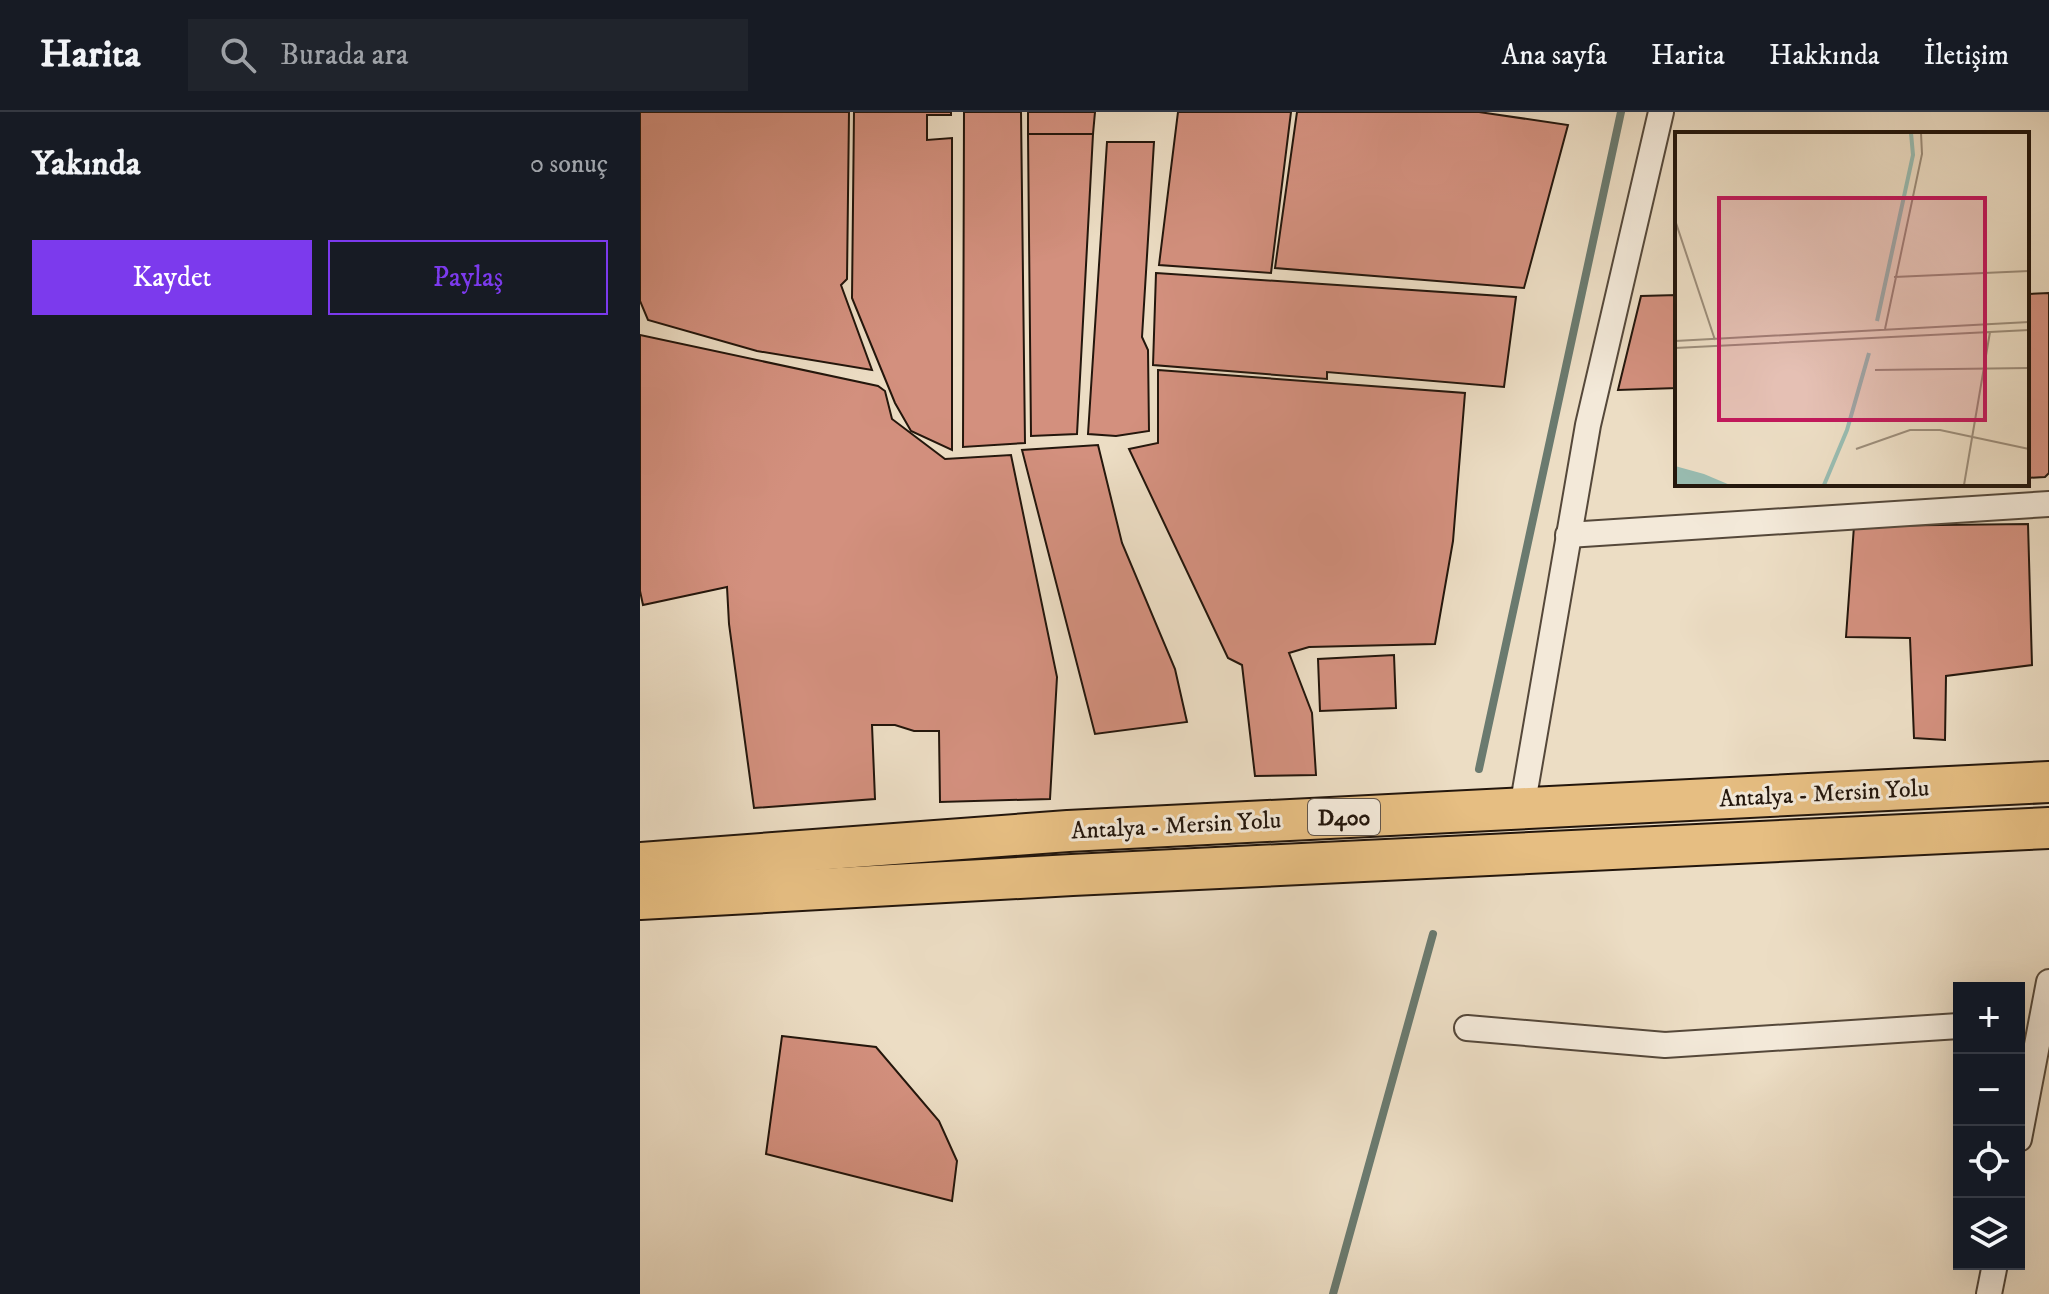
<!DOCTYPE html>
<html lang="tr">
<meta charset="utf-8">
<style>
:root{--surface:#171b24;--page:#20242c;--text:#f1f3f6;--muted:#9ea1a6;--line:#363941;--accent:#7c3aed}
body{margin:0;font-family:"IM FELL DW Pica",serif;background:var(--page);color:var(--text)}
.controls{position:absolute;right:24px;bottom:24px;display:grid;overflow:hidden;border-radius:0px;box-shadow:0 8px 32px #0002}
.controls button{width:72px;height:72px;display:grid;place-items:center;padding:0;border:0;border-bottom:2px solid var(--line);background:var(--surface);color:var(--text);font:40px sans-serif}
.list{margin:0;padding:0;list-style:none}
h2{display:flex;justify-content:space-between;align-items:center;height:104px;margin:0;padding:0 32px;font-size:34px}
h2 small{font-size:26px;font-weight:400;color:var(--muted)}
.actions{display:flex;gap:16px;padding:24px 32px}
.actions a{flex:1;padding:18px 0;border:2px solid var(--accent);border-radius:0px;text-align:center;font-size:28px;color:var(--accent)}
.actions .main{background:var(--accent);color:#fff}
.icon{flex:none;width:44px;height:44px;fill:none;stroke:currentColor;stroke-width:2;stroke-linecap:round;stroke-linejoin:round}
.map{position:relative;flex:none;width:1409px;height:1182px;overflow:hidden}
header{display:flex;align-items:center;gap:48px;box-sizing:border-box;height:112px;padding:0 40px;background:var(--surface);border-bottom:2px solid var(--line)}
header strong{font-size:38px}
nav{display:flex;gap:44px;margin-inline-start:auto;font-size:28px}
.search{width:560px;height:72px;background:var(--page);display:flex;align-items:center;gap:20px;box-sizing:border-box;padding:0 28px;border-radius:0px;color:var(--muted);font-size:30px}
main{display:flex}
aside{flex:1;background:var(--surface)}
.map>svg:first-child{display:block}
</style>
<header>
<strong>Harita</strong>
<div class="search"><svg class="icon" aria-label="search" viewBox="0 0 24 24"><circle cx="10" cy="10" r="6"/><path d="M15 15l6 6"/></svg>Burada ara</div>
<nav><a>Ana sayfa</a><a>Harita</a><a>Hakkında</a><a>İletişim</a></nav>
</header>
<main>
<aside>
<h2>Yakında<small>0 sonuç</small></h2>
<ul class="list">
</ul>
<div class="actions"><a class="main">Kaydet</a><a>Paylaş</a></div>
</aside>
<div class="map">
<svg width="1409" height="1182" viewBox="0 0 1409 1182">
<rect width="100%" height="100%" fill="#ecddc4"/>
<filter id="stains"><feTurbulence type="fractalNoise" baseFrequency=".0025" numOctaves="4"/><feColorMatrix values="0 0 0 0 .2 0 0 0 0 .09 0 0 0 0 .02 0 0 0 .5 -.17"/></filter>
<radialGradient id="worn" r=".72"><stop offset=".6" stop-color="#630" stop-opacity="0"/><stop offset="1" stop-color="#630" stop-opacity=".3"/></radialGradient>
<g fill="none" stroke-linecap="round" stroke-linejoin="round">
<g stroke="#6a7a6f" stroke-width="8">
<polyline points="839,657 981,0"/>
<polyline points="693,1182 793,822"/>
</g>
</g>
<g fill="#d3907e" stroke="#23160c" stroke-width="2">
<polygon points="0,0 209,0 207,167 201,173 232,258 117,239 8,208 0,189"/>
<polygon points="214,0 311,0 311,3 287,3 287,28 312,26 312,338 271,319 255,291 212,186"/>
<polygon points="324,0 381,0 385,331 323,335"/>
<polygon points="388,0 455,0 453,22 388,22"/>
<polygon points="538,0 651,0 631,161 519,153"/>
<polygon points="657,0 839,0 928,13 884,176 635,156"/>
<polygon points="388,22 453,22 437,322 391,324"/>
<polygon points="467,30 514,30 502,225 508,238 509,319 476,324 448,322"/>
<polygon points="516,161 876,185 864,275 687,260 687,267 513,253"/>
<polygon points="1409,181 1409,361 1405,365 1387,366 1387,182"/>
<polygon points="1037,183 1037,276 978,278 1001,184"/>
<polygon points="0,223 238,274 245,279 252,307 305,347 371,343 417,565 410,687 300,690 299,619 274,619 255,613 232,613 235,687 114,696 89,512 87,475 3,493 0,479"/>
<polygon points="518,258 825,281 813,429 795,532 669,535 649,541 672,601 676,663 615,664 602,553 588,546 489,337 518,331"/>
<polygon points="458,333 482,431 535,557 547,610 455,622 382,338"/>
<polygon points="1388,412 1392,553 1306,564 1305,628 1274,626 1270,526 1206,525 1214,414"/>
<polygon points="754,543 756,596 680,599 678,547"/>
<polygon points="142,924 236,935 299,1009 317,1049 312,1089 126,1042"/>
</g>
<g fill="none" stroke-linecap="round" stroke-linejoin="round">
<defs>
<g id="minor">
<polyline points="928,423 1409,392"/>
<polyline points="882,696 948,313 1021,0"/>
<polyline points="827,916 1025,933 1319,914"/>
<polyline points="1379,1027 1409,870"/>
<polyline points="1349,1182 1355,1152"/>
</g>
<g id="trunk">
<polyline points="0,751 428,719 1409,670"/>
<polyline points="0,787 432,763 1409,716"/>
</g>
</defs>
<use href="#minor" stroke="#55483a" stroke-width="28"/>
<use href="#trunk" stroke="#23160c" stroke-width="44"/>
<use href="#minor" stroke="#f3e9d9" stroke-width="24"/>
<use href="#trunk" stroke="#e6be82" stroke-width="40"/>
</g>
<g text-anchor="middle" stroke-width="6" stroke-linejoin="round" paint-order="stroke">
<rect fill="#f3e9d9" stroke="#61554a" stroke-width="2" x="668" y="687" width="72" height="36" rx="6"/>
<g font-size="22" font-weight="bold" fill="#23160c">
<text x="704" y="713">D400</text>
</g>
<g font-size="24" fill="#23160c" stroke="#f3e9d9">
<text transform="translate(1184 681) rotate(-3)" y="8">Antalya - Mersin Yolu</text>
<text transform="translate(536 713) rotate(-3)" y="8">Antalya - Mersin Yolu</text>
</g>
</g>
<g transform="translate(1035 20)">
<rect width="354" height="354" fill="#ecddc4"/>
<path d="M 0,334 L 29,342 L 55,353 L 0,353 Z" fill="#99bcb1"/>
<path fill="none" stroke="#99bcb1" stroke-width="4" d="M 202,189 L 238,23 L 236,1M 149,353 L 172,298 L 194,221"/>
<path fill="none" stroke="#9c8d7a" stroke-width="2" d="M 0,88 L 40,208M 219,145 L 354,139M 210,197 L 247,22 L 246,1M 0,209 L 354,190M 0,216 L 354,198M 200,238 L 354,236M 181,317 L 235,298 L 265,298 L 354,317M 289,353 L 315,200"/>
<path fill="#c2185b" fill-opacity="0.15" stroke="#c2185b" stroke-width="4" d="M 44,66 L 310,66 L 310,288 L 44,288 Z"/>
<rect width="354" height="354" fill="none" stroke="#23160c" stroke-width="4"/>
</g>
<rect width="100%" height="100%" filter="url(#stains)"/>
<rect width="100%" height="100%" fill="url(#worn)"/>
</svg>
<div class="controls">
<button>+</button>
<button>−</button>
<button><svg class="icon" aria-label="locate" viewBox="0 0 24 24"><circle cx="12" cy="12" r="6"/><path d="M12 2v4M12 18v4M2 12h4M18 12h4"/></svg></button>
<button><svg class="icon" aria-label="layers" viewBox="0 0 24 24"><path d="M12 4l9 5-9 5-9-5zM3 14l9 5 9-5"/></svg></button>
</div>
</div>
</main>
